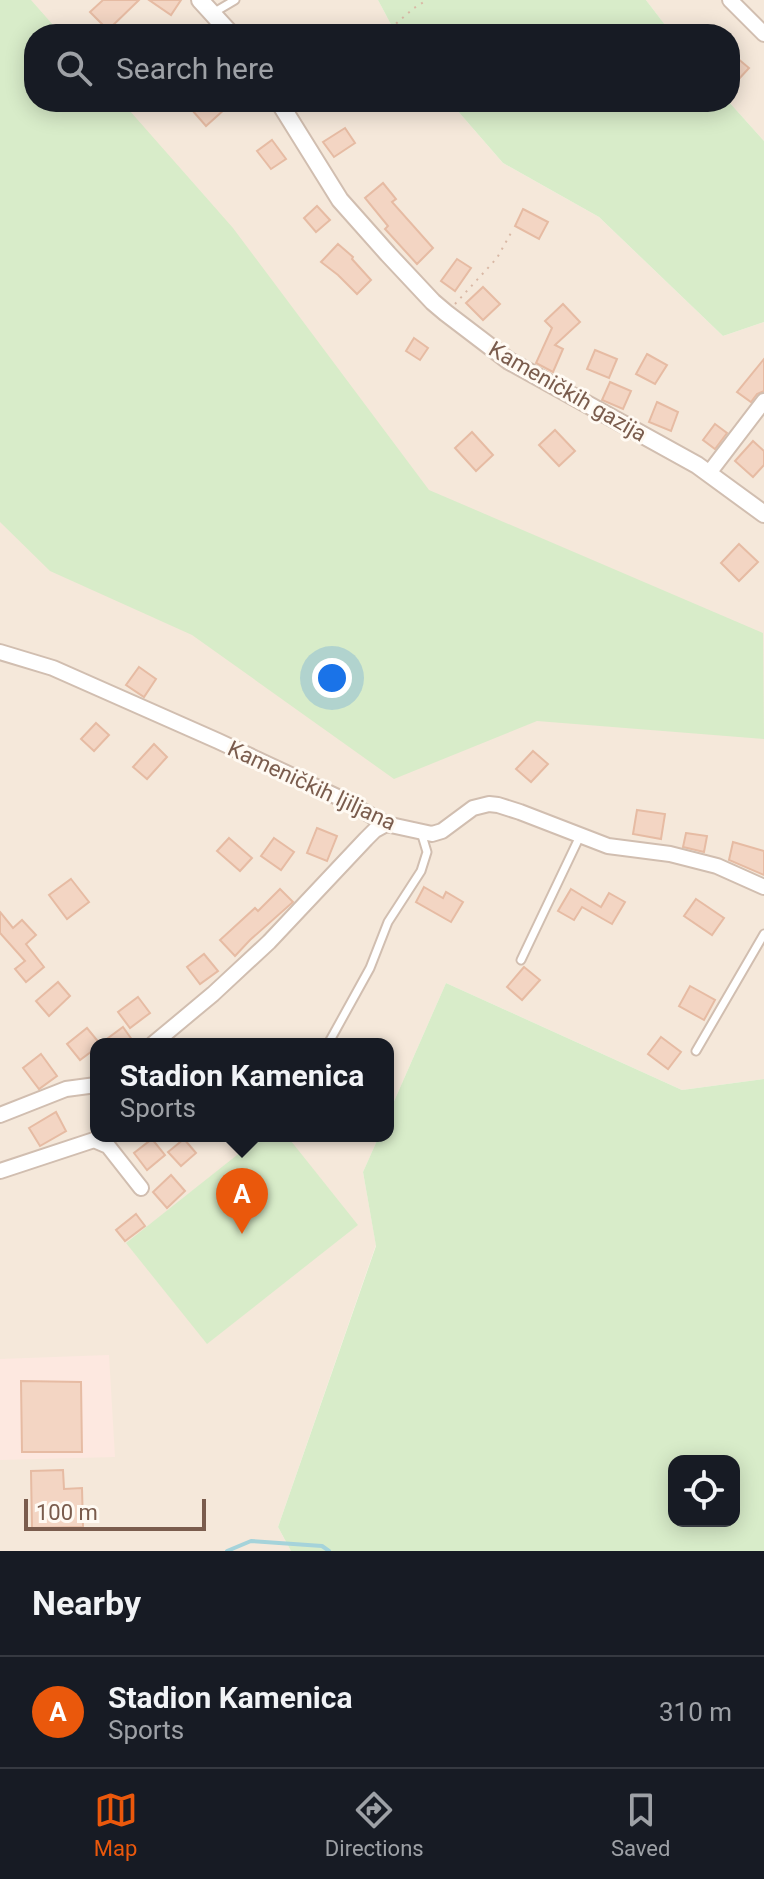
<!DOCTYPE html>
<meta charset="utf-8">
<style>
:root{--surface:#171b24;--page:#20242c;--text:#f1f3f6;--muted:#9ea1a6;--line:#363941;--accent:#ea580c}
body{margin:0;font-family:Roboto,sans-serif;background:var(--page);color:var(--text)}
.controls{position:absolute;right:24px;bottom:24px;display:grid;overflow:hidden;border-radius:16px;box-shadow:0 4px 20px #0003}
.controls button{width:72px;height:72px;display:grid;place-items:center;padding:0;border:0;border-bottom:2px solid var(--line);background:var(--surface);color:var(--text);font:40px sans-serif}
.scale{position:absolute;left:24px;bottom:20px;width:182px;box-sizing:border-box;padding-left:8px;border:4px solid #7a5c4d;border-top:0;font-size:22px;line-height:28px;white-space:nowrap;color:#7a5c4d;-webkit-text-stroke:6px #fffaf3;paint-order:stroke}
.you{position:absolute;left:332px;top:678px;width:28px;height:28px;margin:-20px;border:6px solid #fff;border-radius:50%;background:#1a73e8;box-shadow:0 0 0 12px #1a73e833}
.badge{display:grid;place-items:center;width:52px;height:52px;border-radius:50%;background:var(--accent);color:#fff;font-size:26px;font-weight:700}
.pin{position:absolute;translate:-50% -66px;filter:drop-shadow(0 2px 4px #0008)}
.pin::after{content:'';position:absolute;top:42px;width:28px;height:24px;background:inherit;clip-path:polygon(0 0,100% 0,50% 100%)}
.popup{position:absolute;left:90px;top:1038px;width:304px;height:104px;box-sizing:border-box;display:grid;place-content:center;border-radius:16px;background:var(--surface);filter:drop-shadow(0 2px 6px #0005);font-size:26px;white-space:nowrap;color:var(--muted)}
.popup b{font-size:30px;color:var(--text)}
.popup::after{content:'';position:absolute;left:50%;top:100%;margin-left:-16px;border:16px solid transparent;border-top-color:var(--surface)}
.list{margin:0;padding:0;list-style:none}
h2{display:flex;justify-content:space-between;align-items:center;height:104px;margin:0;padding:0 32px;font-size:34px}
h2 small{font-size:26px;font-weight:400;color:var(--muted)}
.list li{display:grid;grid-template-columns:52px 1fr auto;gap:24px;align-items:center;box-sizing:border-box;height:112px;padding:0 32px;border-top:2px solid var(--line)}
.list b{display:block;font-size:30px;white-space:nowrap}
.list p{margin:0;font-size:26px;white-space:nowrap;color:var(--muted)}
.list em{font-size:26px;font-style:normal;color:var(--muted)}
.icon{flex:none;width:44px;height:44px;fill:none;stroke:currentColor;stroke-width:2;stroke-linecap:round;stroke-linejoin:round}
.map{position:relative;flex:none;width:764px;height:1551px;overflow:hidden}
.search{position:absolute;background:var(--surface);box-shadow:0 4px 20px #0003;left:24px;right:24px;top:24px;height:88px;display:flex;align-items:center;gap:20px;box-sizing:border-box;padding:0 28px;border-radius:32px;color:var(--muted);font-size:30px}
.sheet{height:216px;background:var(--surface)}
nav{display:flex;justify-content:space-around;align-items:center;box-sizing:border-box;height:112px;border-top:2px solid var(--line);background:var(--surface);font-size:22px;color:var(--muted)}
nav a{display:grid;justify-items:center;gap:4px}
nav .on{color:var(--accent)}
.map>svg:first-child{display:block}
</style>
<div class="map">
<svg width="764" height="1551" viewBox="0 0 764 1551">
<rect width="100%" height="100%" fill="#fdf6ec"/>
<g fill="#f5e8da">
<polygon points="0,0 378,0 396,34 34,34 34,102 450,102 503,163 599,217 723,336 764,322 764,1079 682,1090 446,983 388,1115 388,1044 96,1044 96,1136 379,1136 363,1172 376,1245 278,1527 291,1551 0,1551"/>
<polygon points="646,0 764,0 764,141 729,102 730,102 730,34 672,34"/>
</g>
<polygon fill="#fde8e0" points="109,1355 115,1457 0,1460 0,1359"/>
<g fill="#d8ecc9" fill-rule="evenodd">
<polygon points="0,0 31,0 61,34 34,34 34,102 122,102 233,228 429,490 763,633 764,739 537,721 394,779 192,635 50,571 0,522"/>
<polygon points="378,0 646,0 672,34 396,34"/>
<polygon points="450,102 729,102 764,141 764,322 723,336 599,217 503,163"/>
<path d="M 446,983 L 682,1090 L 764,1079 L 764,1551 L 291,1551 L 278,1527 L 376,1246 L 363,1172 L 379,1136 L 388,1136 L 388,1115 ZM 674,1461 L 734,1461 L 734,1521 L 674,1521 Z"/>
<polygon points="261,1136 287,1136 358,1225 207,1344 126,1243"/>
</g>
<g fill="none" stroke-linecap="round" stroke-linejoin="round">
<polyline stroke="#a5d3da" stroke-width="4" points="227,1551 251,1541 322,1546 329,1551"/>
</g>
<g fill="#f3d5c3" stroke="#e6bba3" stroke-width="2">
<polygon points="103,0 139,0 108,30 90,12"/>
<polygon points="149,0 181,0 171,15"/>
<polygon points="730,52 749,68 737,81 730,75"/>
<polygon points="200,102 219,102 225,109 206,126 192,110"/>
<polygon points="345,128 355,143 334,157 323,142"/>
<polygon points="272,140 286,159 271,169 257,151"/>
<polygon points="383,183 396,199 392,202 433,248 417,264 385,229 388,226 365,198"/>
<polygon points="317,206 330,220 316,232 304,218"/>
<polygon points="523,209 548,222 539,239 515,226"/>
<polygon points="338,244 353,257 352,259 371,280 357,294 338,275 321,262"/>
<polygon points="457,259 471,268 455,291 441,281"/>
<polygon points="483,287 500,304 483,320 466,303"/>
<polygon points="563,304 580,322 555,345 563,349 553,372 536,363 552,328 545,321"/>
<polygon points="414,338 428,348 420,360 406,351"/>
<polygon points="595,350 617,359 609,378 587,369"/>
<polygon points="647,354 667,365 655,384 636,374"/>
<polygon points="764,359 764,391 757,394 751,402 737,392"/>
<polygon points="610,382 631,391 623,409 602,400"/>
<polygon points="657,402 678,412 671,431 649,422"/>
<polygon points="715,424 727,433 715,449 703,440"/>
<polygon points="555,430 575,451 559,466 539,445"/>
<polygon points="472,432 493,455 476,471 455,448"/>
<polygon points="753,441 764,451 764,465 753,477 735,461"/>
<polygon points="739,544 758,562 739,581 721,563"/>
<polygon points="139,667 156,679 144,697 126,685"/>
<polygon points="96,723 109,735 94,751 81,739"/>
<polygon points="154,744 167,757 147,779 133,767"/>
<polygon points="533,751 548,764 531,782 516,769"/>
<polygon points="637,810 665,814 661,839 633,834"/>
<polygon points="317,828 337,836 327,861 307,853"/>
<polygon points="686,833 707,836 704,852 683,847"/>
<polygon points="229,838 252,858 240,871 217,851"/>
<polygon points="274,838 294,852 281,870 261,856"/>
<polygon points="733,842 764,851 764,875 729,860"/>
<polygon points="71,879 89,902 67,919 49,895"/>
<polygon points="424,887 443,898 446,892 463,902 451,922 416,902"/>
<polygon points="280,889 293,902 250,940 235,956 220,940 255,908 258,911"/>
<polygon points="571,889 601,907 609,893 625,902 612,924 582,907 574,920 558,911"/>
<polygon points="696,899 724,918 712,935 684,916"/>
<polygon points="0,912 13,928 22,920 36,935 26,944 44,967 26,982 15,969 25,961 0,933"/>
<polygon points="204,954 218,971 200,984 187,967"/>
<polygon points="524,967 540,980 522,1000 507,987"/>
<polygon points="58,982 70,996 49,1016 36,1001"/>
<polygon points="690,986 715,1000 704,1020 679,1006"/>
<polygon points="138,997 150,1013 130,1028 118,1012"/>
<polygon points="123,1027 135,1044 96,1044 96,1048 80,1060 67,1044 87,1028 100,1044"/>
<polygon points="661,1037 681,1052 668,1069 648,1054"/>
<polygon points="41,1054 57,1076 39,1089 23,1068"/>
<polygon points="56,1112 66,1131 40,1146 29,1128"/>
<polygon points="152,1139 165,1155 147,1170 134,1153"/>
<polygon points="184,1139 196,1153 181,1166 168,1152"/>
<polygon points="171,1175 185,1191 167,1208 153,1192"/>
<polygon points="136,1214 145,1226 125,1241 116,1230"/>
<polygon points="21,1381 81,1382 82,1452 22,1452"/>
<polygon points="63,1470 64,1489 82,1488 83,1527 32,1528 31,1471"/>
</g>
<g fill="none" stroke-linecap="round" stroke-linejoin="round">
<defs>
<g id="service">
<polyline points="213,13 235,0"/>
<polyline points="521,960 580,836"/>
<polyline points="328,1044 370,968 388,922 421,871 427,852 421,832"/>
<polyline points="696,1051 764,934"/>
</g>
<g id="minor">
<polyline points="730,0 764,34"/>
<polyline points="709,473 764,401"/>
<polyline points="0,652 53,668 218,741 344,800 386,824 432,834 442,831 473,808 489,804 498,805 520,812 608,846 670,854 717,866 764,887"/>
<polyline points="153,1044 213,994 269,942 366,839 375,830 386,824"/>
<polyline points="0,1115 66,1089 96,1085"/>
<polyline points="0,1171 94,1140 108,1146 141,1188"/>
</g>
<g id="tertiary">
<polyline points="200,0 231,34"/>
<polyline points="279,102 340,200 388,254 433,302 446,313 509,361 697,465 764,514"/>
</g>
</defs>
<use href="#service" stroke="#d1beb0" stroke-width="11"/>
<use href="#minor" stroke="#d1beb0" stroke-width="18"/>
<use href="#tertiary" stroke="#d1beb0" stroke-width="20"/>
<g stroke="#d9b8a5" stroke-width="2" stroke-dasharray="2 6" stroke-linecap="butt">
<polyline points="384,34 414,8 427,0"/>
<polyline points="455,304 497,258 511,233"/>
</g>
<use href="#service" stroke="#fff" stroke-width="7"/>
<use href="#minor" stroke="#fff" stroke-width="14"/>
<use href="#tertiary" stroke="#fff" stroke-width="16"/>
</g>
<g text-anchor="middle" stroke-width="6" stroke-linejoin="round" paint-order="stroke">
<g font-size="22" fill="#7a5c4d" stroke="#fffaf3">
<text transform="translate(568 391) rotate(30)" y="8">Kameničkih gazija</text>
<text transform="translate(312 785) rotate(25)" y="8">Kameničkih ljiljana</text>
</g>
</g>
</svg>
<div class="controls">
<button><svg class="icon" aria-label="locate" viewBox="0 0 24 24"><circle cx="12" cy="12" r="6"/><path d="M12 2v4M12 18v4M2 12h4M18 12h4"/></svg></button>
</div>
<div class="scale">100 m</div>
<div class="you"></div>
<div class="pin badge" style="left:242px;top:1234px">A</div>
<div class="popup"><b>Stadion Kamenica</b>Sports</div>
<div class="search"><svg class="icon" aria-label="search" viewBox="0 0 24 24"><circle cx="10" cy="10" r="6"/><path d="M15 15l6 6"/></svg>Search here</div>
</div>
<section class="sheet">
<h2>Nearby<small></small></h2>
<ul class="list">
<li><span class="badge">A</span><div><b>Stadion Kamenica</b><p>Sports</p></div><em>310 m</em></li>
</ul>
</section>
<nav>
<a class="on"><svg class="icon" aria-label="map" viewBox="0 0 24 24"><path d="M3 6l6-2 6 2 6-2v14l-6 2-6-2-6 2zM9 4v14M15 6v14"/></svg>Map</a>
<a><svg class="icon" aria-label="directions" viewBox="0 0 24 24"><path d="M12 3l9 9-9 9-9-9zM9 14v-3h6M13 9l2 2-2 2"/></svg>Directions</a>
<a><svg class="icon" aria-label="saved" viewBox="0 0 24 24"><path d="M7 4h10v16l-5-4-5 4z"/></svg>Saved</a>
</nav>
